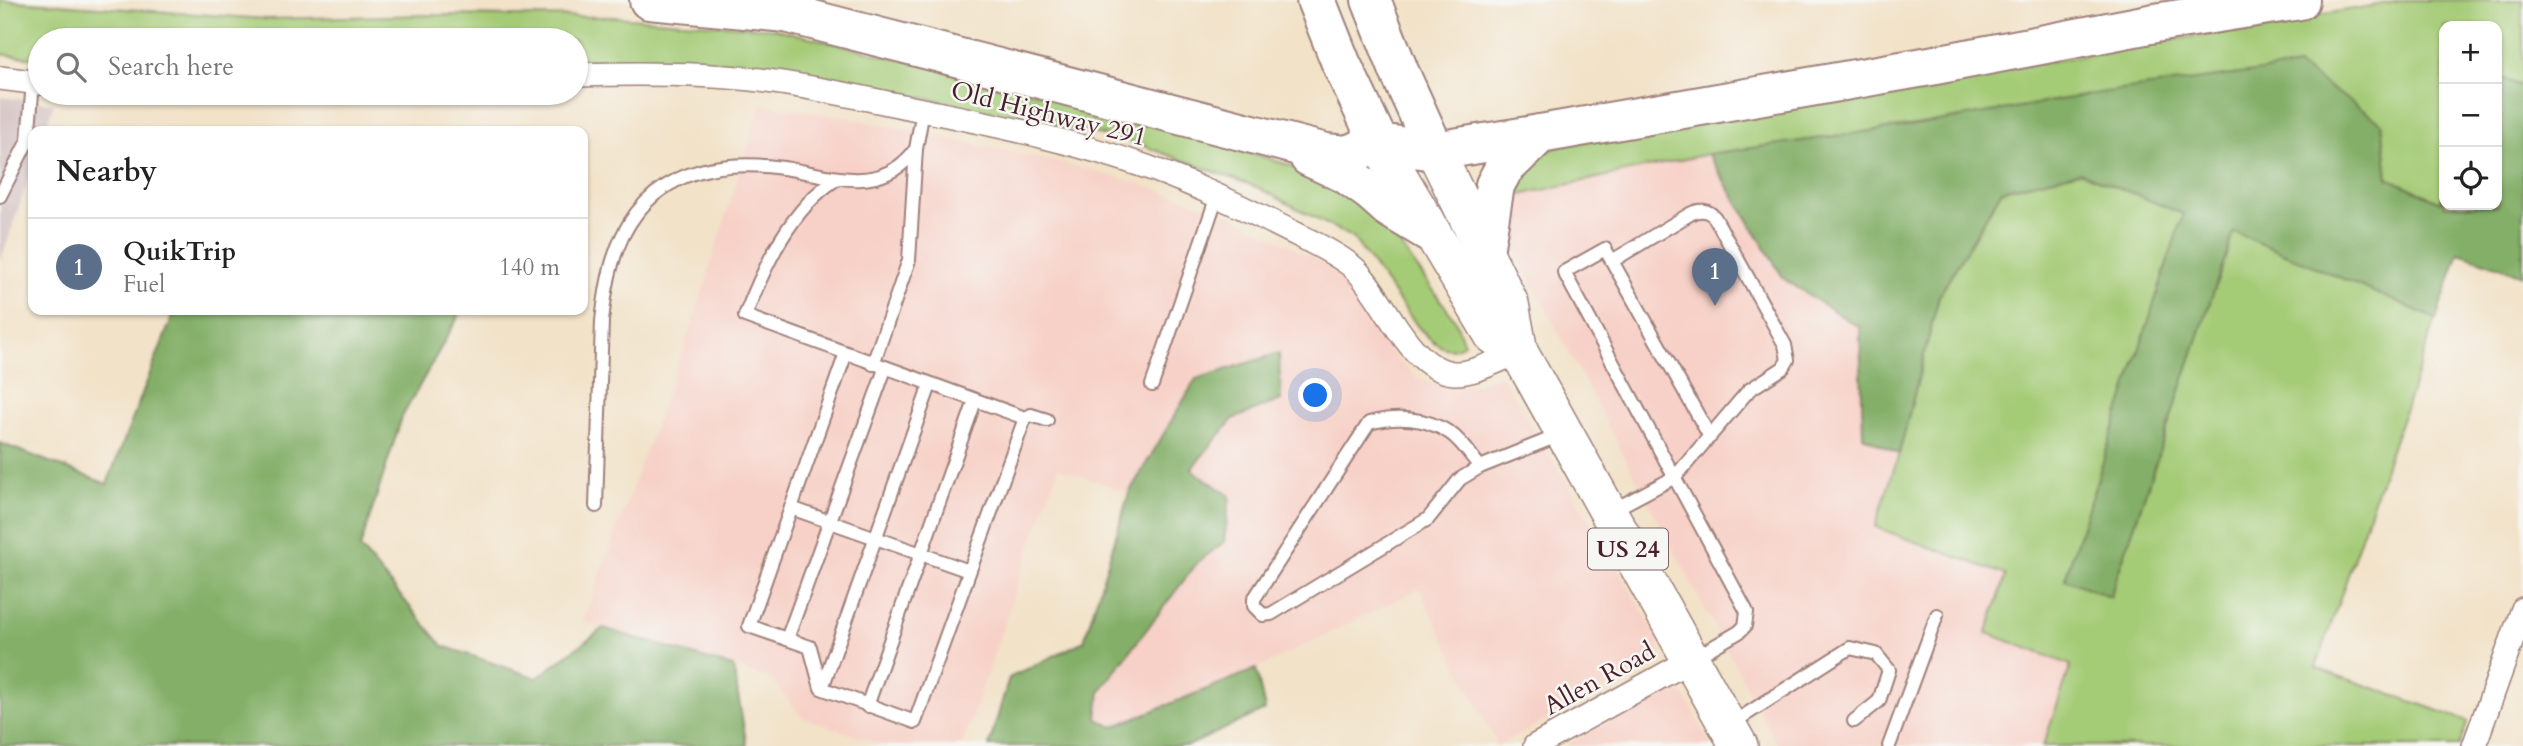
<!DOCTYPE html>
<meta charset="utf-8">
<style>
:root{--surface:#fff;--page:#f6f6f6;--text:#222;--muted:#767676;--line:#e0e0e0;--accent:#d93025}
body{margin:0;font-family:Cardo,serif;background:var(--page);color:var(--text)}
.controls{position:absolute;right:21px;top:21px;display:grid;overflow:hidden;border-radius:14px;box-shadow:0 2px 5px #0004}
.controls button{width:63px;height:63px;display:grid;place-items:center;padding:0;border:0;border-bottom:2px solid var(--line);background:var(--surface);color:var(--text);font:35px sans-serif}
.you{position:absolute;left:1316px;top:396px;width:24px;height:24px;margin:-18px;border:5px solid #fff;border-radius:50%;background:#1a73e8;box-shadow:0 0 0 10px #1a73e833}
.badge{display:grid;place-items:center;width:46px;height:46px;border-radius:50%;background:var(--accent);color:#fff;font-size:23px;font-weight:700}
.pin{position:absolute;translate:-50% -58px;filter:drop-shadow(0 2px 4px #0008)}
.pin::after{content:'';position:absolute;top:37px;width:24px;height:21px;background:inherit;clip-path:polygon(0 0,100% 0,50% 100%)}
.list{margin:0;padding:0;list-style:none}
h2{display:flex;justify-content:space-between;align-items:center;height:91px;margin:0;padding:0 28px;font-size:30px}
h2 small{font-size:23px;font-weight:400;color:var(--muted)}
.list li{display:grid;grid-template-columns:46px 1fr auto;gap:21px;align-items:center;box-sizing:border-box;height:98px;padding:0 28px;border-top:2px solid var(--line)}
.list b{display:block;font-size:26px;white-space:nowrap}
.list p{margin:0;font-size:23px;white-space:nowrap;color:var(--muted)}
.list em{font-size:23px;font-style:normal;color:var(--muted)}
.icon{flex:none;width:38px;height:38px;fill:none;stroke:currentColor;stroke-width:2;stroke-linecap:round;stroke-linejoin:round}
.map{position:relative;flex:none;width:2523px;height:746px;overflow:hidden}
.search{position:absolute;background:var(--surface);box-shadow:0 2px 5px #0004;left:28px;top:28px;width:560px;height:77px;display:flex;align-items:center;gap:18px;box-sizing:border-box;padding:0 24px;border-radius:38px;color:var(--muted);font-size:26px}
.panel{position:absolute;background:var(--surface);box-shadow:0 2px 5px #0004;left:28px;top:126px;width:560px;height:189px;border-radius:14px}
.map>svg:first-child{display:block}
</style>
<div class="map">
<svg width="2523" height="746" viewBox="0 0 2523 746">
<rect width="100%" height="100%" fill="#f6f6f2"/>
<filter id="ink" filterUnits="userSpaceOnUse"><feTurbulence type="fractalNoise" baseFrequency=".0143" numOctaves="2"/><feDisplacementMap in="SourceGraphic" scale="14" xChannelSelector="R" yChannelSelector="G"/><feConvolveMatrix kernelMatrix="1 2 1 2 8 2 1 2 1" color-interpolation-filters="sRGB"/></filter>
<filter id="wash" filterUnits="userSpaceOnUse"><feTurbulence type="fractalNoise" baseFrequency=".00686" numOctaves="4" result="noise"/><feDisplacementMap in="SourceGraphic" scale="28" xChannelSelector="R" yChannelSelector="G"/><feGaussianBlur stdDeviation="1.57" result="paint"/><feColorMatrix in="noise" values="0 0 0 0 0 0 0 0 0 0 0 0 0 0 0 0 0 1.4 0 .05"/><feComposite in="paint" operator="in"/></filter>
<g filter="url(#wash)">
<rect width="100%" height="100%" fill="#f2e2c8"/>
<g fill="#f7d1c7">
<polygon points="761,104 844,117 1066,164 1126,180 1225,212 1327,265 1356,297 1391,352 1417,378 1443,387 1475,385 1501,375 1575,496 1660,641 1656,660 1498,746 1419,589 1256,669 1113,727 1097,719 1100,691 1197,563 1224,542 1191,469 1233,419 1281,400 1279,353 1196,379 1129,493 1058,468 962,746 885,746 802,717 770,678 583,622 693,322"/>
<polygon points="1708,154 1784,279 1860,328 1863,436 1899,454 1875,527 2006,575 1987,633 2071,665 2043,746 1778,746 1513,247 1508,221 1515,196"/>
<polygon points="1669,688 1685,695 1711,746 1566,746"/>
</g>
<polygon fill="#d2bfc0" points="0,97 54,103 45,131 33,131 33,165 0,263"/>
<g fill="#a4cb76" stroke="#777550" stroke-width="2">
<path d="M 0,0 L 266,19 L 428,15 L 615,17 L 776,29 L 1147,120 L 1289,165 L 1343,191 L 1390,231 L 1455,320 L 1464,344 C 1446,357 1432,341 1419,328 L 1353,238 L 1259,188 L 1130,141 L 840,80 L 742,64 L 644,64 L 576,59 L 576,40 L 40,40 L 40,59 L 0,54 Z"/>
<polygon points="2406,0 2523,0 2523,87 2497,76 2497,26 2444,26 2444,193 2440,202 2388,178 2382,123 2106,92 1916,125 1708,154 1515,196 1535,155 1567,144"/>
<polygon points="2080,172 2184,214 2065,579 2110,597 2234,231 2436,319 2316,668 2468,721 2459,746 2043,746 2071,665 1987,633 2006,575 1875,527 1899,454 1939,296 2002,190"/>
</g>
<g fill="#83af67" stroke="#666749" stroke-width="2">
<polygon points="2298,66 2382,123 2388,178 2440,202 2444,193 2444,205 2497,205 2497,76 2523,87 2523,275 2459,253 2436,319 2234,232 2110,597 2065,579 2183,214 2080,172 2002,190 1939,296 1899,454 1863,436 1860,328 1784,279 1708,154 1915,125 2106,92"/>
<polygon points="175,310 462,310 402,417 360,548 443,646 537,678 603,628 733,667 747,746 0,746 0,443 107,484"/>
<polygon points="1279,353 1281,400 1233,419 1191,469 1230,496 1224,542 1197,563 1100,691 1097,719 1113,727 1256,669 1265,710 1188,746 989,746 1009,678 1084,641 1129,493 1196,379"/>
</g>
</g>
<g filter="url(#ink)">
<g fill="none" stroke-linecap="round" stroke-linejoin="round">
<defs>
<g id="service">
<path d="M 838,178 C 791,207 764,267 745,316 L 1025,418 L 1031,415 L 1047,420"/>
<polyline points="0,196 28,140 33,82"/>
<polyline points="1612,261 1605,249 1564,272 1747,612 1745,626 1739,632 1694,658"/>
<polyline points="846,353 749,626 810,647 821,688 915,722 1025,418"/>
<polyline points="873,364 909,260 916,149 923,110"/>
<polyline points="1152,385 1217,196"/>
<path d="M 1480,467 C 1471,456 1462,441 1450,433 C 1426,417 1396,416 1369,423 L 1254,599 L 1254,606 L 1263,615 L 1271,614 L 1428,519 L 1460,479 L 1480,467 L 1560,435"/>
<path d="M 596,506 L 602,321 C 604,302 607,282 612,264 C 636,179 704,157 783,168 C 832,175 881,197 916,149"/>
<polyline points="791,508 969,571"/>
<path d="M 1611,511 L 1675,477 L 1749,390 L 1783,368 L 1788,360 L 1785,345 L 1715,218 C 1708,209 1699,209 1690,214 L 1612,261 L 1710,437"/>
<polyline points="787,639 885,369"/>
<polyline points="822,688 930,385"/>
<polyline points="867,706 975,401"/>
<polyline points="1731,724 1850,648 1876,654 1889,670 1879,701 1854,721"/>
<polyline points="1889,746 1937,615"/>
</g>
<g id="minor">
<path d="M 576,75 C 637,73 699,73 760,80 C 818,87 875,101 932,112 C 1004,127 1077,142 1147,167 C 1203,187 1256,214 1310,241 C 1325,249 1342,257 1355,269 C 1384,296 1409,370 1454,373 C 1475,374 1500,359 1519,352"/>
<polyline points="0,78 40,83"/>
<polyline points="1535,746 1691,660"/>
<polyline points="2474,746 2523,609"/>
</g>
<g id="primary">
<polyline points="1379,143 1493,335 1519,352"/>
<polyline points="1435,151 1510,304 1519,352 1739,746"/>
</g>
<g id="trunk">
<polyline points="649,0 786,13 1326,153 1346,155 1379,143 1435,151 1540,134 1930,66 2155,23 2300,0"/>
<polyline points="1316,0 1341,63 1379,143"/>
<polyline points="1371,0 1399,71 1435,151"/>
<polyline points="1309,157 1346,174 1371,192 1389,208 1429,232"/>
<polyline points="1484,252 1495,185 1503,170 1540,134"/>
</g>
</defs>
<use href="#service" stroke="#9e807a" stroke-width="16"/>
<use href="#minor" stroke="#9e807a" stroke-width="26"/>
<use href="#primary" stroke="#9e807a" stroke-width="40"/>
<use href="#trunk" stroke="#9e807a" stroke-width="42"/>
<use href="#service" stroke="#fff" stroke-width="12"/>
<use href="#minor" stroke="#fff" stroke-width="23"/>
<use href="#primary" stroke="#fff" stroke-width="37"/>
<use href="#trunk" stroke="#fff" stroke-width="38"/>
</g>
</g>
<g text-anchor="middle" stroke-width="5" stroke-linejoin="round" paint-order="stroke">
<rect fill="#f6f6f2" stroke="#7e6067" stroke-width="2" x="1588" y="528.5" width="80" height="41" rx="5"/>
<g font-size="24" font-weight="bold" fill="#4a1f2b">
<text x="1628" y="557">US 24</text>
</g>
<g font-size="26" fill="#4a1f2b" stroke="#f6f6f2">
<text transform="translate(1049 113) rotate(14)" y="9">Old Highway 291</text>
<text transform="translate(1599 678) rotate(-29)" y="9">Allen Road</text>
</g>
</g>
</svg>
<div class="controls">
<button>+</button>
<button>−</button>
<button><svg class="icon" aria-label="locate" viewBox="0 0 24 24"><circle cx="12" cy="12" r="6"/><path d="M12 2v4M12 18v4M2 12h4M18 12h4"/></svg></button>
</div>
<div class="you"></div>
<div class="pin badge" style="left:1715px;top:306px;background:#5c6f8a">1</div>
<div class="search"><svg class="icon" aria-label="search" viewBox="0 0 24 24"><circle cx="10" cy="10" r="6"/><path d="M15 15l6 6"/></svg>Search here</div>
<section class="panel">
<h2>Nearby<small></small></h2>
<ul class="list">
<li><span class="badge" style="background:#5c6f8a">1</span><div><b>QuikTrip</b><p>Fuel</p></div><em>140 m</em></li>
</ul>
</section>
</div>
